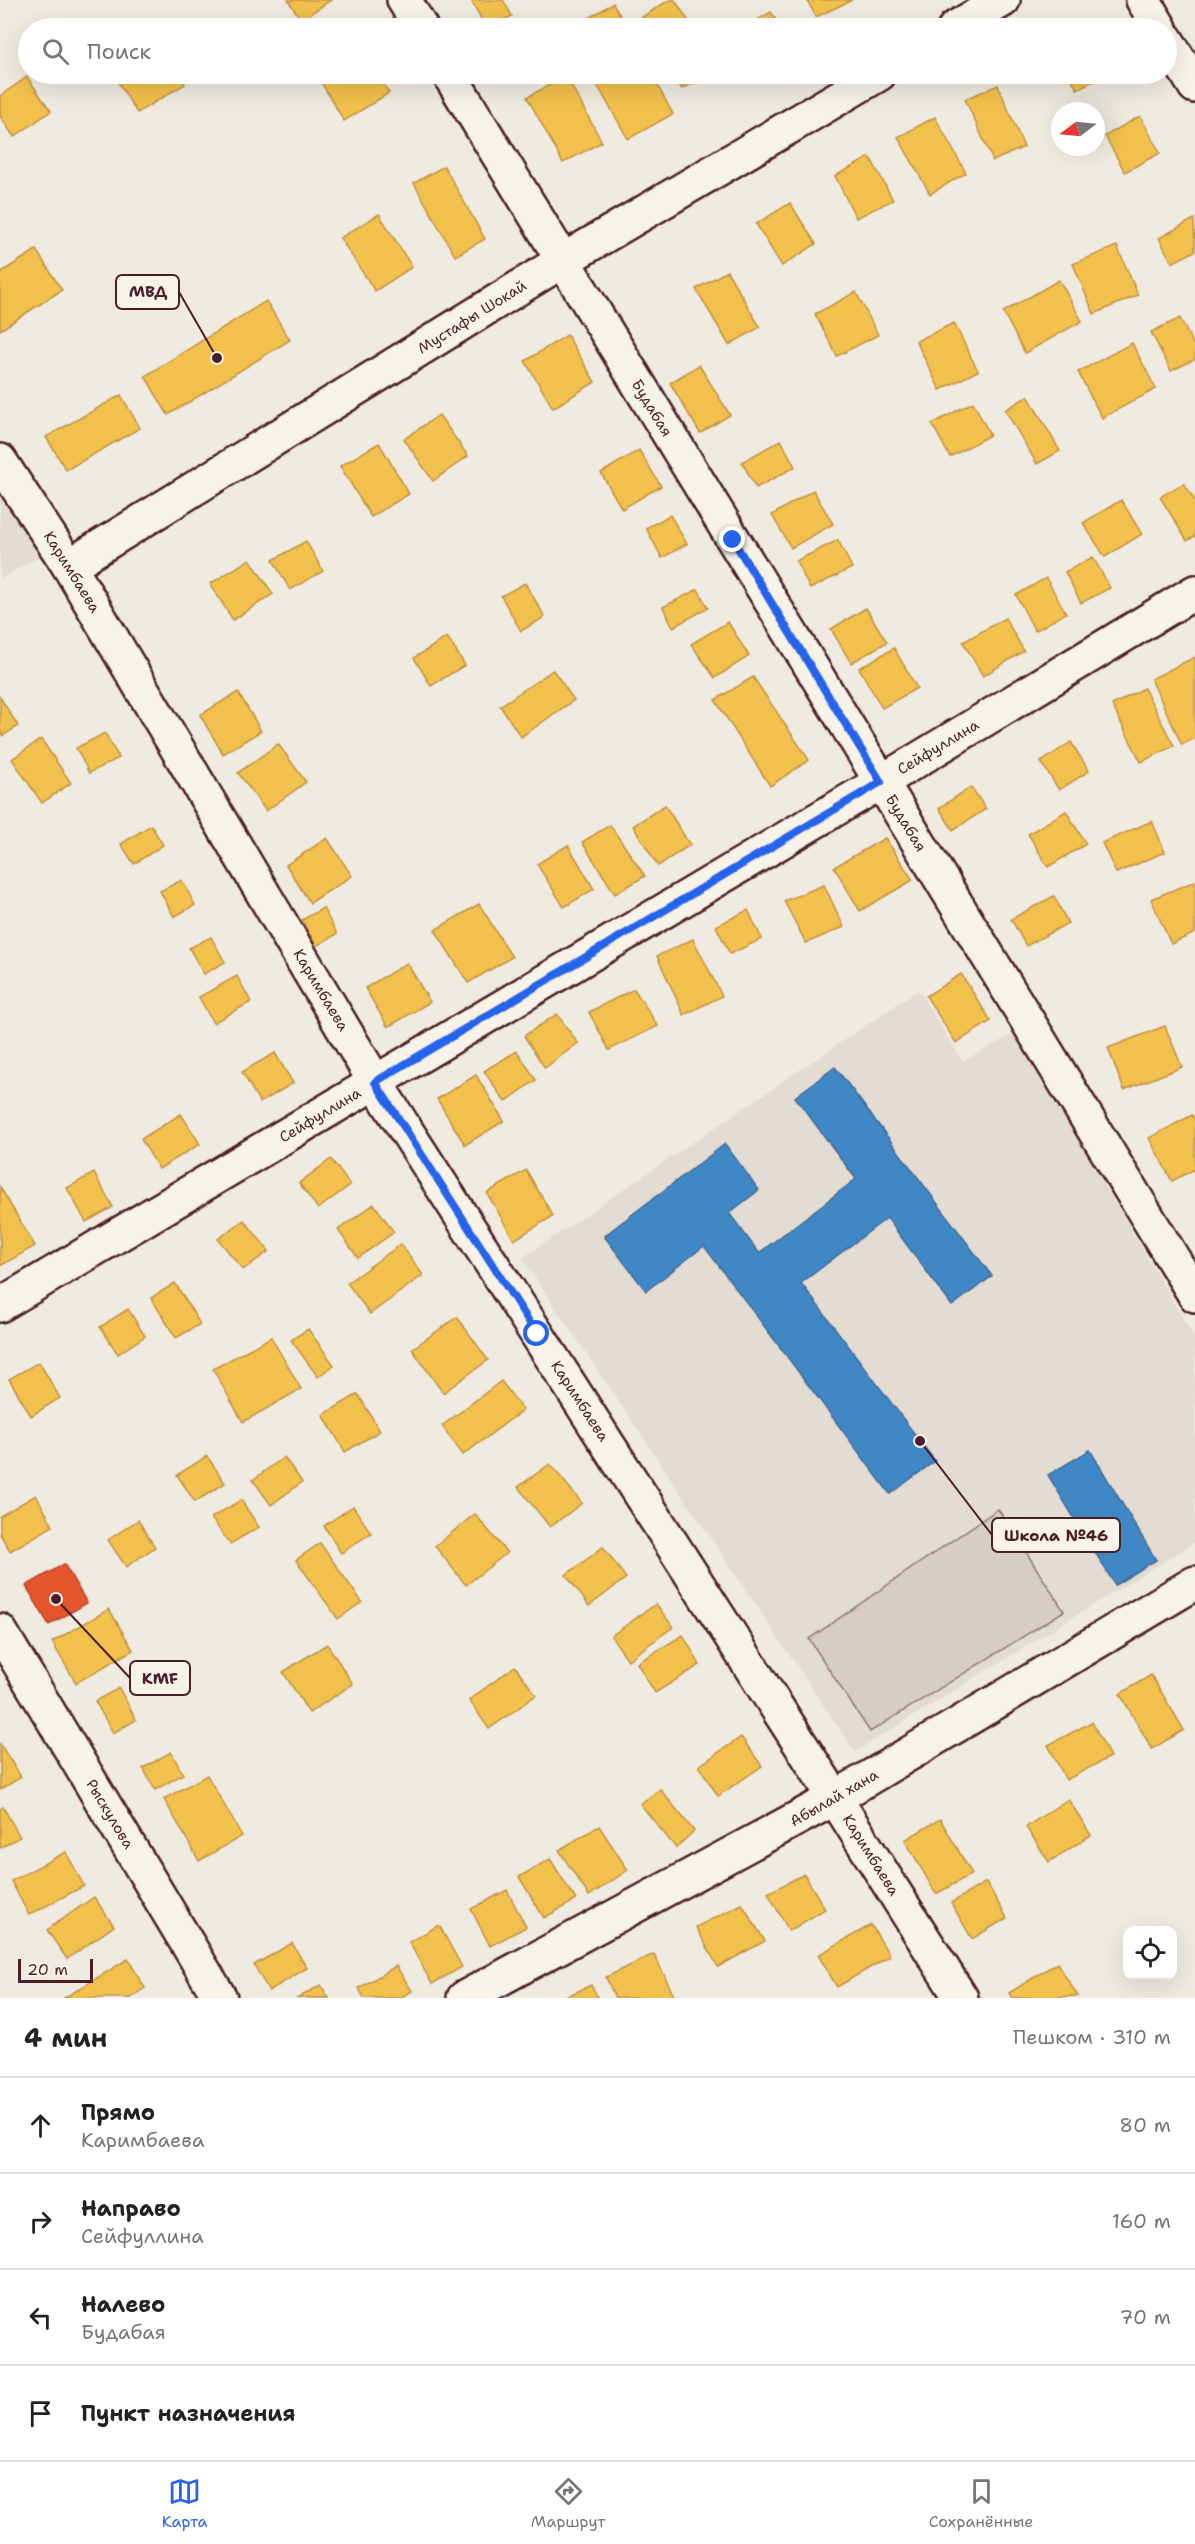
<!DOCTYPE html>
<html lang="ru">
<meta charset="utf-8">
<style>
:root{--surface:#fff;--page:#f6f6f6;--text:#222;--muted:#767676;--line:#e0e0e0;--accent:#2563eb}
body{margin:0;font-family:"Shantell Sans",sans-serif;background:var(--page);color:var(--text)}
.controls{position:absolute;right:18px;bottom:18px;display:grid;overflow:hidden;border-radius:12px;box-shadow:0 6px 24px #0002}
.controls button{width:54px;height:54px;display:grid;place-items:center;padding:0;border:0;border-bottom:2px solid var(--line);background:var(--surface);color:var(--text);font:30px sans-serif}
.compass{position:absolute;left:1051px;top:102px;width:54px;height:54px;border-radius:50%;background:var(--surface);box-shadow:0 6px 24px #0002;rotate:254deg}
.scale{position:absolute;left:18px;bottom:15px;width:75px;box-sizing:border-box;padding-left:6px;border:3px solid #4a1f2b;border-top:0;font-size:16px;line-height:21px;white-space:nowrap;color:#4a1f2b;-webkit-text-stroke:4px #f7f3e8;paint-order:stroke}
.stop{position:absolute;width:18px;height:18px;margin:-14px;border:4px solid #2563eb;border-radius:50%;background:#fff}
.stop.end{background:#2563eb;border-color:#fff;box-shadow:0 2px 6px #0008}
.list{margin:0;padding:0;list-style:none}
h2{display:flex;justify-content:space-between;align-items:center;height:78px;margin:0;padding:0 24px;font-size:26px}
h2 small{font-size:20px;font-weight:400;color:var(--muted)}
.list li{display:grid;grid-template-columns:39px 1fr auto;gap:18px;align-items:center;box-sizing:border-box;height:96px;padding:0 24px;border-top:2px solid var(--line)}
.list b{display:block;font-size:22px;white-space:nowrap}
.list p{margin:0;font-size:20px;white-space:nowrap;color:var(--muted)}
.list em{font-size:20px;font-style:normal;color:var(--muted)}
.icon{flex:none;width:33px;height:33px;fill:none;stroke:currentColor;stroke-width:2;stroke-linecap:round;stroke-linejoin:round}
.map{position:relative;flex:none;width:1195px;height:1998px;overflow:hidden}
.search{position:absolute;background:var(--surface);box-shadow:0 6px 24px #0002;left:18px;right:18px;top:18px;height:66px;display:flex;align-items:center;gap:15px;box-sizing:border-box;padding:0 21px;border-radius:33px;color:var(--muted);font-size:22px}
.sheet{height:462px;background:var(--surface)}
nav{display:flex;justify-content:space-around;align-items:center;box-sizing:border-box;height:84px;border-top:2px solid var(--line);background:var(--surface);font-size:16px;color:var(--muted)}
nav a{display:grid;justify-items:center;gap:3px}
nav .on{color:var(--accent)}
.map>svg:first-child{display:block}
</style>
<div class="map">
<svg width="1195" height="1998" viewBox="0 0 1195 1998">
<rect width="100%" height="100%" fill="#f0ebe0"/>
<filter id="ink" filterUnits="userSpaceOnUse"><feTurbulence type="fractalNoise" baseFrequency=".0167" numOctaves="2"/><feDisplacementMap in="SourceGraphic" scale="12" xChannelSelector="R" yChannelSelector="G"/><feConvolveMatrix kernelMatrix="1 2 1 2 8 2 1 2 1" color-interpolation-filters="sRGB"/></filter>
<g filter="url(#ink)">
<g fill="#e3dcd2">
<polygon points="0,493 40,556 0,579"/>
<polygon points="918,990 963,1061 1016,1033 1195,1339 1195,1542 855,1752 522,1258"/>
</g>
<polygon fill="#d8cdc6" stroke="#917678" stroke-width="1.5" points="998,1509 1064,1611 870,1732 809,1639"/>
<g fill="#f2c14e" stroke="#c09044" stroke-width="1.5">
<polygon points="288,0 331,0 301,20"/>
<polygon points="471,0 503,0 512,16 486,28"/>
<polygon points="669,0 675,0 693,28 641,28 636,21"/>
<polygon points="807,0 852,0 816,17"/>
<polygon points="613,3 627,28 573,28"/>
<polygon points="771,12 781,28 744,28"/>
<polygon points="113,74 179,74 185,84 137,113"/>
<polygon points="324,74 377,74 389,93 344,121 318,77"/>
<polygon points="591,74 651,74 673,114 628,139"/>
<polygon points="671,74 711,74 682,89"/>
<polygon points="1069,74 1108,74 1077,89"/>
<polygon points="566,76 602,142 563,163 527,97"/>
<polygon points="27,77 51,111 14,137 0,116 0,96"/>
<polygon points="998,85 1024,147 993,161 965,99"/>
<polygon points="1140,116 1160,153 1125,172 1105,136"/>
<polygon points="935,117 966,173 930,194 898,137"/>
<polygon points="870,157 893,200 856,218 835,176"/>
<polygon points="444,166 485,239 455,256 414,183"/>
<polygon points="790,203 816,244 782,266 756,224"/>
<polygon points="379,214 412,267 375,291 340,238"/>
<polygon points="1194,219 1195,251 1172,263 1159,238"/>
<polygon points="1117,246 1138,295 1094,314 1073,264"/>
<polygon points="36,250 62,290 0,330 0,273"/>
<polygon points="727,271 760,327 729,345 696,289"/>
<polygon points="1059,280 1082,321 1025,353 1003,312"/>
<polygon points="856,292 878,335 837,356 815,314"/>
<polygon points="266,301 290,340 168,415 145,376"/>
<polygon points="1180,318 1195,348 1195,359 1171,371 1151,332"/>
<polygon points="954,323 978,371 940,390 916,341"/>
<polygon points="567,335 595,382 553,408 525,361"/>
<polygon points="1132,343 1156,389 1102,418 1078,372"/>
<polygon points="699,365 730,415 700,433 670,383"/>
<polygon points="121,395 140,428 66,470 46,437"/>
<polygon points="1028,396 1060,451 1037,464 1005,410"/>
<polygon points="973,402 990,435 950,457 932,424"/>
<polygon points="439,415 468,456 433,481 404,439"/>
<polygon points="781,440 795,467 756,488 742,462"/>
<polygon points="379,443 409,494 371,517 340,466"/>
<polygon points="639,450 661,486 622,509 601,473"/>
<polygon points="1184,483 1195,501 1195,536 1187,541 1160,497"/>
<polygon points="813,490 833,524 791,548 772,515"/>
<polygon points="1121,500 1142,534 1105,557 1083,523"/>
<polygon points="670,515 687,544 662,558 646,528"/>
<polygon points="838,540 852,568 810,589 796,561"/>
<polygon points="306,541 323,571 290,590 273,560"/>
<polygon points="1093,557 1110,588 1081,603 1065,572"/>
<polygon points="250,559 273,594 233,620 210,584"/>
<polygon points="1046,578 1066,613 1035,631 1016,595"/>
<polygon points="525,583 545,617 521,631 501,596"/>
<polygon points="698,589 708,608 673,627 663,607"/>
<polygon points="866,608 887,642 851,663 831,629"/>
<polygon points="1005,618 1024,651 983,676 963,642"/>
<polygon points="728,622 749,656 715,678 691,644"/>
<polygon points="447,637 465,665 431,686 414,658"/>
<polygon points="894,648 917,688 882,708 859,668"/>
<polygon points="1195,657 1195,738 1182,745 1151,679"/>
<polygon points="553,670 574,700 521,737 500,706"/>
<polygon points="753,677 809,760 770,786 715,700"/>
<polygon points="1144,688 1174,746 1141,762 1112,705"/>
<polygon points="238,692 261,731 223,754 200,715"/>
<polygon points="0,697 18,726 3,736 0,731"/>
<polygon points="105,733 119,758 89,773 76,748"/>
<polygon points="41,739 71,783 42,803 12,759"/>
<polygon points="1071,742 1089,771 1059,790 1041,762"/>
<polygon points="278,744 306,782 266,811 238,773"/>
<polygon points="971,787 986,809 953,830 939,808"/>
<polygon points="665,805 690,845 658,866 633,826"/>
<polygon points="1066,811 1086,844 1048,867 1028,834"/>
<polygon points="1152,821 1165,852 1116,873 1102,843"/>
<polygon points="151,825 163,845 134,864 121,844"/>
<polygon points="610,825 645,876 615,894 582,842"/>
<polygon points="327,838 352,876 310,903 286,865"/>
<polygon points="885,838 913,880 860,911 834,867"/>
<polygon points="568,845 594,889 564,907 537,864"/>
<polygon points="182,880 195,905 174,917 160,891"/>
<polygon points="1195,881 1195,933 1171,944 1151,899"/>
<polygon points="824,885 844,927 806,943 784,901"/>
<polygon points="1054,896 1068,923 1026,946 1011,919"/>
<polygon points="479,904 512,957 468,983 435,930"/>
<polygon points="323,908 337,934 316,946 302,920"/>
<polygon points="748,910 762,939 730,954 716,926"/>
<polygon points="211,937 225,962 204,974 189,948"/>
<polygon points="693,939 722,996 684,1015 657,956"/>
<polygon points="407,963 430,1002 388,1027 365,988"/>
<polygon points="961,974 991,1021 956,1043 926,996"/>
<polygon points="237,976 251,1002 213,1023 199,997"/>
<polygon points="634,989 658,1026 609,1050 589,1012"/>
<polygon points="557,1014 578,1043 545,1068 524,1036"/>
<polygon points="1165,1026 1182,1067 1124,1090 1108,1048"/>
<polygon points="517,1051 536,1080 505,1102 484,1071"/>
<polygon points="275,1053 293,1083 260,1103 242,1072"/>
<polygon points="476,1075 504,1121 465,1145 437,1099"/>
<polygon points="181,1114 200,1144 159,1169 141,1139"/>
<polygon points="1192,1115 1195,1121 1195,1169 1172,1181 1149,1138"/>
<polygon points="331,1159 350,1185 318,1209 299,1183"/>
<polygon points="526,1170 553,1216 514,1240 487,1193"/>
<polygon points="94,1173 113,1207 86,1222 67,1188"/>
<polygon points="0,1187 35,1246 0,1266"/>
<polygon points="374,1204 394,1232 358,1258 338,1230"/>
<polygon points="244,1220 269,1251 243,1270 218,1239"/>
<polygon points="401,1244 423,1275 370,1314 347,1283"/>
<polygon points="175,1283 200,1324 176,1338 151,1298"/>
<polygon points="128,1309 145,1336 118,1354 100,1327"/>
<polygon points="457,1317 488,1360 443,1393 412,1349"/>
<polygon points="308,1329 334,1365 318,1377 291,1340"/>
<polygon points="271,1337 301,1389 243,1422 213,1369"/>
<polygon points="39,1362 60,1398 31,1416 9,1379"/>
<polygon points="501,1381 523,1410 463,1455 442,1426"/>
<polygon points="358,1394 380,1431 345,1452 323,1415"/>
<polygon points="207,1456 225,1483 195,1502 177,1475"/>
<polygon points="284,1457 302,1482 271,1505 253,1480"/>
<polygon points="550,1464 582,1503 550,1527 518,1487"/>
<polygon points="36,1495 53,1526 10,1551 0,1534 0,1516"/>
<polygon points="241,1500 259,1527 230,1544 211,1518"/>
<polygon points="353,1506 371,1533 341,1553 324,1526"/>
<polygon points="475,1514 507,1553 466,1585 435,1546"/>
<polygon points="138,1520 155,1547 126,1567 108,1540"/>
<polygon points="320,1543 362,1602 338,1619 296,1560"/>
<polygon points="603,1547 626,1578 589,1606 566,1575"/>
<polygon points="656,1604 673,1627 628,1660 611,1636"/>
<polygon points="109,1609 133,1650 76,1683 52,1642"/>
<polygon points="683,1635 700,1665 655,1693 637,1663"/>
<polygon points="327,1644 353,1684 309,1713 283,1672"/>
<polygon points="515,1666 536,1695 489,1729 469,1700"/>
<polygon points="1151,1675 1184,1730 1152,1749 1120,1694"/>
<polygon points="119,1688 136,1720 113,1733 95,1701"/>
<polygon points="1092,1722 1110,1757 1066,1780 1048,1745"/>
<polygon points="741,1737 762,1766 718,1796 699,1766"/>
<polygon points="0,1744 21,1777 0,1790"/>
<polygon points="171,1752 183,1774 155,1790 143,1768"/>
<polygon points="207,1775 242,1836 199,1861 164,1799"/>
<polygon points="660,1789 694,1831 676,1848 640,1804"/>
<polygon points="1068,1799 1091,1835 1049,1862 1026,1827"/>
<polygon points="3,1807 20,1837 0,1848 0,1809"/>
<polygon points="940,1819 972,1874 936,1894 905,1840"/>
<polygon points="599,1826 628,1870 589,1896 559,1850"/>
<polygon points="66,1852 84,1886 29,1915 11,1881"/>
<polygon points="550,1859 576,1900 544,1918 519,1877"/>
<polygon points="804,1874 825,1909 789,1931 768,1893"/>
<polygon points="986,1882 1007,1918 972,1939 951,1903"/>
<polygon points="507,1890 526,1927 490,1946 471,1909"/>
<polygon points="94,1897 114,1926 67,1959 47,1930"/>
<polygon points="742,1904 765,1941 718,1967 696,1927"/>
<polygon points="439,1925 462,1967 432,1984 409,1942"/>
<polygon points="871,1925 890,1956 837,1987 818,1955"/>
<polygon points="292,1943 307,1968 269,1991 254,1965"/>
<polygon points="654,1954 675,1998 615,1998 606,1977"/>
<polygon points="128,1959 145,1988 130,1998 64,1998"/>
<polygon points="1057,1963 1078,1996 1012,1998 1009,1993"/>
<polygon points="396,1966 412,1991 400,1998 364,1998 359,1988"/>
<polygon points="321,1985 329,1998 298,1998"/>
<polygon points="591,1985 598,1998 563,1998"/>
</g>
<polygon fill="#e4572e" stroke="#b6462d" stroke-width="1.5" points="64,1564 87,1603 49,1625 26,1586"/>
<g fill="#3f88c5" stroke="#426897" stroke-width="1.5">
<polygon points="835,1067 992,1276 952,1306 887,1218 801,1283 935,1461 890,1494 704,1246 646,1291 604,1236 725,1144 759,1190 729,1213 759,1253 856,1179 795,1097"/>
<polygon points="1090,1450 1156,1560 1115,1585 1048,1475"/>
</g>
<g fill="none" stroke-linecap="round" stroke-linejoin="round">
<defs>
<g id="minor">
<polyline points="404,0 421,28"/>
<polyline points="1143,0 1160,28"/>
<polyline points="955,28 1003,0"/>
<polyline points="1166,39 1195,86"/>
<polyline points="449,74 1195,1295"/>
<polyline points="0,461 69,566 375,1082 835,1798 961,1998"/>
<polyline points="69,566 562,261 879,74"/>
<polyline points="0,1305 881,782 1195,592"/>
<polyline points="0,1631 220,1998"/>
</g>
<polyline id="major" points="464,1998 835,1798 1195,1583"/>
</defs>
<use href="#minor" stroke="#4a1f2b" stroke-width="38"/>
<use href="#major" stroke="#4a1f2b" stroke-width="38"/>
<use href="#minor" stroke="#f7f3e8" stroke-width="33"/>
<use href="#major" stroke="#f7f3e8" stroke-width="33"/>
</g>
</g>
<g fill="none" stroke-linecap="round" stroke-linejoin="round" filter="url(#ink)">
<polyline stroke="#2563eb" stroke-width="8" points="537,1334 375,1082 881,782 733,540"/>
</g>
<g text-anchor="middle" stroke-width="6" stroke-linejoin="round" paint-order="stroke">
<g font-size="15" fill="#4a1f2b" stroke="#f7f3e8">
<text transform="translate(472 317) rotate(-32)" y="5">Мустафы Шокай</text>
<text transform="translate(652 408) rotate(59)" y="5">Будабая</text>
<text transform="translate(72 572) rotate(58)" y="5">Каримбаева</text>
<text transform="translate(938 747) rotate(-31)" y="5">Сейфуллина</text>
<text transform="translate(906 823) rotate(59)" y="5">Будабая</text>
<text transform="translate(321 990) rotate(59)" y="5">Каримбаева</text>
<text transform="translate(320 1115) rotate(-31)" y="5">Сейфуллина</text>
<text transform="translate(580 1401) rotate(57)" y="5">Каримбаева</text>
<text transform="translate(834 1798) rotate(-30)" y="5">Абылай хана</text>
<text transform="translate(110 1814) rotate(59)" y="5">Рыскулова</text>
<text transform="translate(871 1855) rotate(58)" y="5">Каримбаева</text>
</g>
</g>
<path fill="none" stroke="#4a1f2b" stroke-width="2" d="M217 358L179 292M920 1441L992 1535M56 1599L130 1678"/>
<g fill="#4a1f2b" stroke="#f7f3e8" stroke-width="2">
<circle cx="217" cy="358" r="6"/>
<circle cx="920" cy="1441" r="6"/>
<circle cx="56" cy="1599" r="6"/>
</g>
<g fill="#f7f3e8" stroke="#4a1f2b" stroke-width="2">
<rect x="116" y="275" width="63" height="34" rx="6"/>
<rect x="992" y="1518" width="128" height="34" rx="6"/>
<rect x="130" y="1661" width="60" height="34" rx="6"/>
</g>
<g font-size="16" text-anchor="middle" font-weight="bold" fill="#4a1f2b">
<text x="148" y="297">МВД</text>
<text x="1056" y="1541">Школа №46</text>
<text x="160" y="1684">KMF</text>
</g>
</svg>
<div class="controls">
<button><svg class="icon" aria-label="locate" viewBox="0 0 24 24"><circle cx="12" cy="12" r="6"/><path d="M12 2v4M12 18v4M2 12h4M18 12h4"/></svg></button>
</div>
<svg class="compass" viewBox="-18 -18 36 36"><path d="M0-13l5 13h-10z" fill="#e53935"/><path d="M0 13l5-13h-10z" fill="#767676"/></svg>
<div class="scale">20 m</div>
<div class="stop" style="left:537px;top:1334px"></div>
<div class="stop end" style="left:733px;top:540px"></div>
<div class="search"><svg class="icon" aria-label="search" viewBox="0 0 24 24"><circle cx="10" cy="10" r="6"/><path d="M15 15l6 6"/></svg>Поиск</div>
</div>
<section class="sheet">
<h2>4 мин<small>Пешком · 310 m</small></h2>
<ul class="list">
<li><svg class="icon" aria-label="ahead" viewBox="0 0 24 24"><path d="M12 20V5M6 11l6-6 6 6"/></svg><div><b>Прямо</b><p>Каримбаева</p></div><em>80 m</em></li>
<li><svg class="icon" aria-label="right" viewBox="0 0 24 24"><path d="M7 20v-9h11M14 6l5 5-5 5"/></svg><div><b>Направо</b><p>Сейфуллина</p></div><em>160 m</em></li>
<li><svg class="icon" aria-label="left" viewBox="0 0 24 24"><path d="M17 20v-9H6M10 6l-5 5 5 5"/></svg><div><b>Налево</b><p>Будабая</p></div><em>70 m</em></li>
<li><svg class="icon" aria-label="arrive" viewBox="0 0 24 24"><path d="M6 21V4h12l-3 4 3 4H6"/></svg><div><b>Пункт назначения</b></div></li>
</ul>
</section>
<nav>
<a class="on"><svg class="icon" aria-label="map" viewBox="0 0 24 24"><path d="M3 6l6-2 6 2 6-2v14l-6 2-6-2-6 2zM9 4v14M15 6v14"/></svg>Карта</a>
<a><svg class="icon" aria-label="directions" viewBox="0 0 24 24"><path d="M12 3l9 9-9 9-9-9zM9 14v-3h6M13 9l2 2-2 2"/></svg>Маршрут</a>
<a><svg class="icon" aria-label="saved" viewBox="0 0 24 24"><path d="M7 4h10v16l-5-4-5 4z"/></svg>Сохранённые</a>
</nav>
